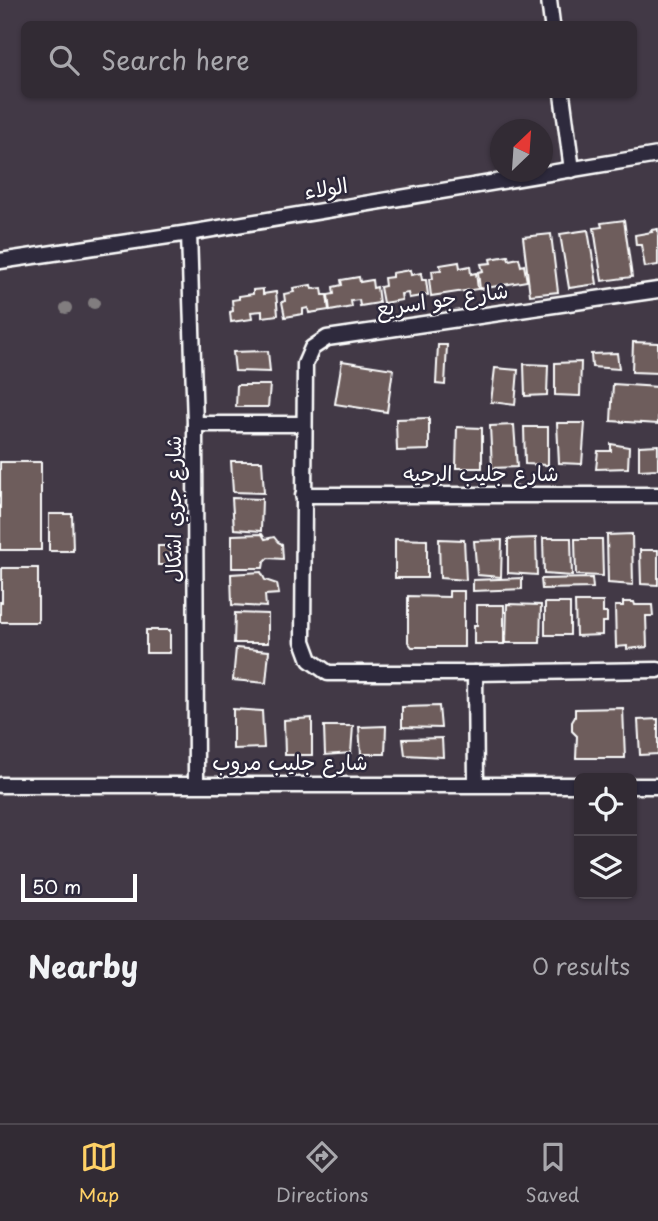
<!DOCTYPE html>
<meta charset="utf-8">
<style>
:root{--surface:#322b34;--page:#3a333c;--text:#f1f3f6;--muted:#a8a7ac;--line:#4d474f;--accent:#ffd166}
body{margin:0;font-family:"Playpen Sans","Playpen Sans Arabic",sans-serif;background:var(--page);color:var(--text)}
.controls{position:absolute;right:21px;bottom:21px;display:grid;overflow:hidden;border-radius:10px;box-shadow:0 2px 5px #0004}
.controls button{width:63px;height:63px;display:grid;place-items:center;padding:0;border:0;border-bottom:2px solid var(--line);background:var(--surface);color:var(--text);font:35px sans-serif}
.compass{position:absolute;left:490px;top:119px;width:63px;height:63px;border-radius:50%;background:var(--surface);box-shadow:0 2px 5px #0004;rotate:25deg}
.scale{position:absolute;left:21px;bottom:18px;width:116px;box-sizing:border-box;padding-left:7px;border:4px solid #fff;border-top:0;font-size:19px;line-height:24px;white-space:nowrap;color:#fff;-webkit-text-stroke:5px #2f2a3d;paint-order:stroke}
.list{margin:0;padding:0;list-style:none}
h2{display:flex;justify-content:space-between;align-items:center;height:91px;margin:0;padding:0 28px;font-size:30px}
h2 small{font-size:23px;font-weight:400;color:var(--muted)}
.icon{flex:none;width:38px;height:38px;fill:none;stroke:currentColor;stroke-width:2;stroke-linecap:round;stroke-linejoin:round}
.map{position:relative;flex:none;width:658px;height:920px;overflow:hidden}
.search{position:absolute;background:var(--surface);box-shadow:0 2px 5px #0004;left:21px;right:21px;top:21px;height:77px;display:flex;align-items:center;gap:18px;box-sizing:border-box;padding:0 24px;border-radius:10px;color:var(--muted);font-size:26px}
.sheet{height:203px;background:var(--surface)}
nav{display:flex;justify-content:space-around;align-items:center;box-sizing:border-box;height:98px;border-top:2px solid var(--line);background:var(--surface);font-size:19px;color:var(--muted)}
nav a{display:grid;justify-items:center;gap:4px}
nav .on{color:var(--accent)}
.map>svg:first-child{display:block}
</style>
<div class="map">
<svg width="658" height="920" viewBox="0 0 658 920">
<rect width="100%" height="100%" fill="#423946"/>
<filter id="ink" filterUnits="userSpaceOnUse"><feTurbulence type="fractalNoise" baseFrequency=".0143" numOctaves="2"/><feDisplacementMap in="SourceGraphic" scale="14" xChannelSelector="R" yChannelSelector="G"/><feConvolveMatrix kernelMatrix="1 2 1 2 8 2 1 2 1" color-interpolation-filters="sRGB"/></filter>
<g filter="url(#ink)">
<g fill="#6e5d5b" stroke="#fff" stroke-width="2">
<polygon points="624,220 632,277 602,281 594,228 602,227 601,223"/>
<polygon points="658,229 658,265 645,267 641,245 636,245 635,235 652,232 651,230"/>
<polygon points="588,230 597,284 569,288 560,234"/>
<polygon points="551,234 558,292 530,295 523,237"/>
<polygon points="508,256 509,260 519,258 521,266 524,265 527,281 480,289 478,272 483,271 481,264 491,263 490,259"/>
<polygon points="459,262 460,268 470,266 471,274 476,273 478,289 431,296 429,279 433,279 432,271 441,270 440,265"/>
<polygon points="410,270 411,275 421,273 422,280 426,280 428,295 409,298 408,293 401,294 402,300 383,303 380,287 385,286 384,278 392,277 392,273"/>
<polygon points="359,277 360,282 372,280 373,288 377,287 379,303 360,306 359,300 351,301 352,307 330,311 328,295 334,294 333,287 342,285 341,280"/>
<polygon points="311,285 312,289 322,288 323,295 327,295 329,310 309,313 308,308 303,309 303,314 285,317 282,302 285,301 284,294 294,292 293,288"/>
<polygon points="263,289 263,294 276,292 278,315 262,317 262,311 251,312 252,319 231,322 230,312 233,311 232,300 239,299 239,296 253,294 253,290"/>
<polygon points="633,342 658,343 658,373 632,372"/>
<polygon points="438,345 447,345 445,385 436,384"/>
<polygon points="268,351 270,372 235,371 233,352"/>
<polygon points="617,353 619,369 592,367 591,354"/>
<polygon points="342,361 393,369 387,412 335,404"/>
<polygon points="581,362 580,396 555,395 555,363"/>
<polygon points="524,364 548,365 547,395 525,396"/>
<polygon points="495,368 518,370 515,405 491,402"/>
<polygon points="613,384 658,387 658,424 611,421"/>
<polygon points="237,385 270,385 268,407 236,407"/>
<polygon points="429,418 429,450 397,451 396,419"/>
<polygon points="557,423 585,423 582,464 559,463"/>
<polygon points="514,425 517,467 492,468 490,426"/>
<polygon points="457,427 482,428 482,468 456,468"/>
<polygon points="524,427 548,427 548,465 525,464"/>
<polygon points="611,444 629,447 628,468 596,469 598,451 611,451"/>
<polygon points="658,445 658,469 639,470 639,446"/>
<polygon points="231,461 262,461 264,493 233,492"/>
<rect x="0" y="462" width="41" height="88"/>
<polygon points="232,498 262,499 261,531 234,529"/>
<polygon points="49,514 72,514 73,551 49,551"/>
<polygon points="262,534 265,539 274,537 278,542 282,544 283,559 268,558 264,562 263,568 232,568 232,535"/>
<polygon points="632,534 633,585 608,583 607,535"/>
<polygon points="536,538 537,575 508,573 508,539"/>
<polygon points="543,538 571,538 572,576 544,574"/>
<polygon points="395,539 427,540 427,578 395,578"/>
<polygon points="439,539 464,540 466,580 440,578"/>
<polygon points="575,539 602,539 603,576 576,575"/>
<polygon points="502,540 501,577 477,575 474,541"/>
<rect x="158" y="546" width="13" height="19"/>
<polygon points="640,550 658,550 658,585 641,584"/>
<polygon points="2,568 38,568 38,622 0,622 0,602 2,602"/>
<polygon points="261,572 265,580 277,584 279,594 265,595 266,607 232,605 231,574"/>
<polygon points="522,578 522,589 473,591 473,580"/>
<polygon points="592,578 593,588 542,589 541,579"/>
<polygon points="449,591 464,591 464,647 412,647 408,642 408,596 449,597"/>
<polygon points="575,602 603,602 603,613 607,613 607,622 602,622 602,635 576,636"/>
<polygon points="623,602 634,602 635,605 652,605 653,616 646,616 647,647 627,649 627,646 616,647 615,606 623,606"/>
<rect x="545" y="603" width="25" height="32"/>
<polygon points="507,604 541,605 540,643 506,643"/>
<polygon points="477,605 504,605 504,644 474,644 474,625 477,625"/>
<polygon points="235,613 268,614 268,643 234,643"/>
<rect x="146" y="630" width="24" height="23"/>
<polygon points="236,648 269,651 266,683 233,680"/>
<polygon points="439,706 441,728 402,727 402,707"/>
<polygon points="623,708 625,758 576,758 577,736 572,731 572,722 575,717 575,709"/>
<polygon points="233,709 262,711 264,748 233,749"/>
<polygon points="312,718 312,755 285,755 284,720"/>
<polygon points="658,719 658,754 640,755 638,720"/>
<polygon points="324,726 353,726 351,753 325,755"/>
<polygon points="386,726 385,754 361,754 359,727"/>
<polygon points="442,738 443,757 405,755 403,739"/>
</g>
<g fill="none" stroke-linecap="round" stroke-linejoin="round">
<defs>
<g id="street">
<polyline points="549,0 552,24"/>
<polyline points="562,94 572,170"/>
<polyline points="189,233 195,424 196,784"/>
<polyline points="0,261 189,233 658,155"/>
<polyline points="658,290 327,338 312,348 305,364 303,641 310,660 328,673 475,673 658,670"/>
<polyline points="195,424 304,424"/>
<polyline points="303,495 658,495"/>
<polyline points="475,673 476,784"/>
<polyline points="0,785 579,785"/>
<polyline points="632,786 658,786"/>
</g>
</defs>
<use href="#street" stroke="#fff" stroke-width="19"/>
<use href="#street" stroke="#2f2a3d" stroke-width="14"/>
</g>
<g fill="#817d7f">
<circle cx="94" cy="303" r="6"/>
<circle cx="66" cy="308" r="6"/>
</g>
</g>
<g text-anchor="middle" stroke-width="5" stroke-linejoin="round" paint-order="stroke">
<g font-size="21" fill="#fff" stroke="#2f2a3d">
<text transform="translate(326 189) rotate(-9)" y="7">الولاء</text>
<text transform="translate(442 300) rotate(-8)" y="7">شارع جو اسريع</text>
<text x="481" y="481">شارع جليب الرحيه</text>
<text transform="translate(174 509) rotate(-90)" y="7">شارع جري اشكال</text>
<text x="290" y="770">شارع جليب مروب</text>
</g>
</g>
</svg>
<div class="controls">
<button><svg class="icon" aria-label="locate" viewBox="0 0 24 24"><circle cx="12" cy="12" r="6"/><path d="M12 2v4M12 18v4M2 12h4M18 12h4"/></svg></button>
<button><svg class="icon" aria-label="layers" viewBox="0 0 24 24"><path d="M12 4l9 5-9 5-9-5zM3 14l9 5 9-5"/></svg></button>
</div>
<svg class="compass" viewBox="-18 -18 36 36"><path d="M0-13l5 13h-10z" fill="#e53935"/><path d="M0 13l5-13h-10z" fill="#a8a7ac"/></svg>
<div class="scale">50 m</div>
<div class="search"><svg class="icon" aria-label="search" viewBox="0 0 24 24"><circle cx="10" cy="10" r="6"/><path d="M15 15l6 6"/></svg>Search here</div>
</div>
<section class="sheet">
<h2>Nearby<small>0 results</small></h2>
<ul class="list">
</ul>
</section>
<nav>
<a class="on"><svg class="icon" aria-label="map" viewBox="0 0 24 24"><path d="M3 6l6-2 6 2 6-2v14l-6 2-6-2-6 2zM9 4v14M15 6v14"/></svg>Map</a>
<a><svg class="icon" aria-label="directions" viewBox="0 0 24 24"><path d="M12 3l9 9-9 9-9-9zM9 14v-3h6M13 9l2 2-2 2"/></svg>Directions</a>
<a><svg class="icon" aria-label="saved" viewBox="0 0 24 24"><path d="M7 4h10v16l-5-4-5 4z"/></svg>Saved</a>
</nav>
